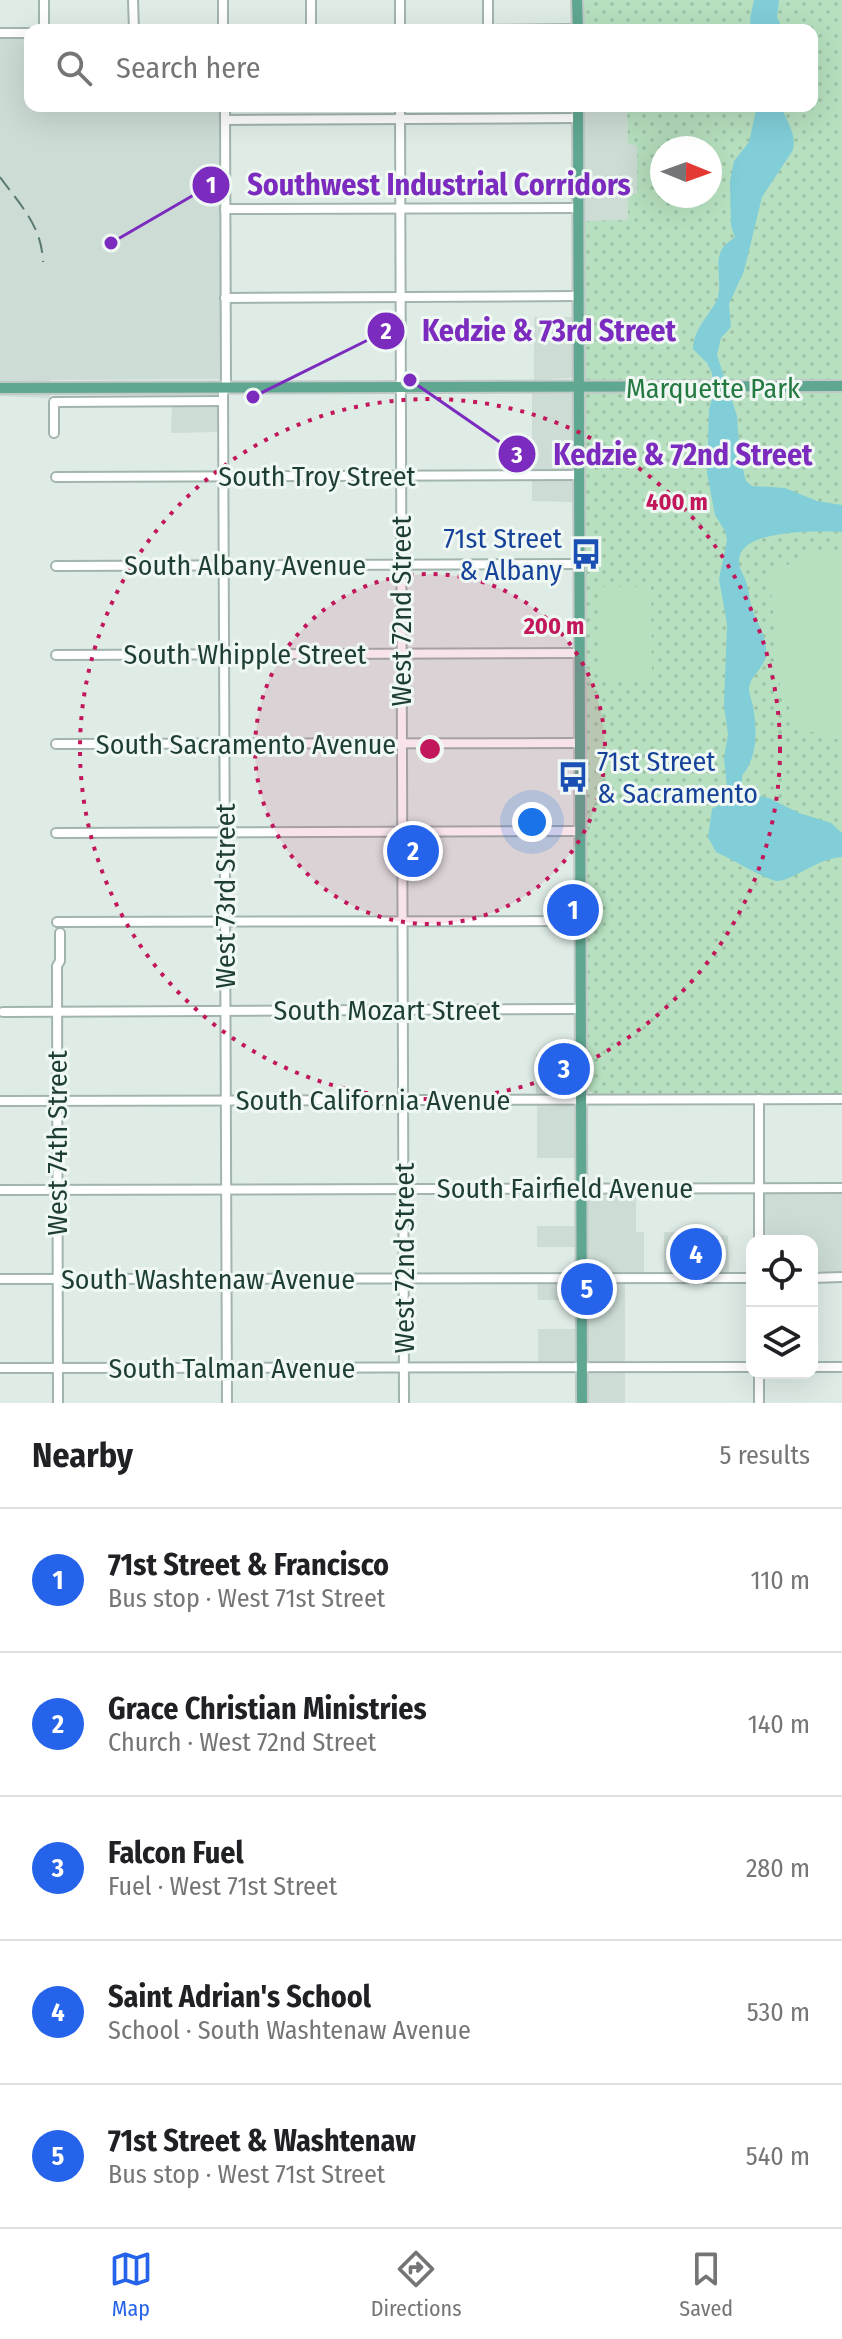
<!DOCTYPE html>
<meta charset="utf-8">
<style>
:root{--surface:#fff;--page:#f2f2f2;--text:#202124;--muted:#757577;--line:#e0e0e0;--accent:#2563eb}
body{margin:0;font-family:"Fira Sans Condensed",sans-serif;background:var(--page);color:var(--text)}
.controls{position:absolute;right:24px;bottom:24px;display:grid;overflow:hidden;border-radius:16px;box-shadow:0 8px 32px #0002}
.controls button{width:72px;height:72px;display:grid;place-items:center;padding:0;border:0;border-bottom:2px solid var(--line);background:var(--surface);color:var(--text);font:40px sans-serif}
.compass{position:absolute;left:650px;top:136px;width:72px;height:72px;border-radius:50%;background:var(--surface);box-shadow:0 8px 32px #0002;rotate:91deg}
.you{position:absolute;left:532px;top:822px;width:28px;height:28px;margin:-20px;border:6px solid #fff;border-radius:50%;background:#1a73e8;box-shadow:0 0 0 12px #1a73e833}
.badge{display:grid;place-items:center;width:52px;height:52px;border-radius:50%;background:var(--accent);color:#fff;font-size:26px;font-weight:700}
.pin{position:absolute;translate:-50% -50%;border:4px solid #fff;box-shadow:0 2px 8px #0006}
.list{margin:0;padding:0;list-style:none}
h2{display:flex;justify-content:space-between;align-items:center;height:104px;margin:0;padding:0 32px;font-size:34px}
h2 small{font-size:26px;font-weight:400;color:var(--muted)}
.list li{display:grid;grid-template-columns:52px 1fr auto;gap:24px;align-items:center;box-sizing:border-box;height:144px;padding:0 32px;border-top:2px solid var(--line)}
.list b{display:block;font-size:30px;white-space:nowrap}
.list p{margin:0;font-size:26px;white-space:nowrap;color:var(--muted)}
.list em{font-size:26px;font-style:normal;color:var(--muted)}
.icon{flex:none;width:44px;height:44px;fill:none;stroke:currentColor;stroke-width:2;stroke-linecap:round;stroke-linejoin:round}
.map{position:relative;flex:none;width:842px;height:1403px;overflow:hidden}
.search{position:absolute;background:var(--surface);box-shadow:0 8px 32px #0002;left:24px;right:24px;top:24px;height:88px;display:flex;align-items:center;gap:20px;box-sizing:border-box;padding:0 28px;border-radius:16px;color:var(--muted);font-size:30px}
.sheet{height:824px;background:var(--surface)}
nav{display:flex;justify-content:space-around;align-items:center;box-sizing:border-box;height:112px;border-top:2px solid var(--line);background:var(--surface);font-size:22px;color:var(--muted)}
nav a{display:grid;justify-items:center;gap:4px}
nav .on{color:var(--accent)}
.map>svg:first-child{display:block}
</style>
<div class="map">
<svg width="842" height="1403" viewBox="0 0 842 1403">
<defs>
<pattern id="park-dots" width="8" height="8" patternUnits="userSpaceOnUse" patternTransform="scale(2)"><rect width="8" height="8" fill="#b6e0bf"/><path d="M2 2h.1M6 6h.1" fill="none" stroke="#9cc1a5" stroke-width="1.8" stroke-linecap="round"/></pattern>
</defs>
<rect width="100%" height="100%" fill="#dfece6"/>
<g fill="#cddcd5">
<polygon points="0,1 0,38 30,38 30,106 222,106 223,379 50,380 50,398 0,396"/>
<polygon points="583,106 627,106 628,142 637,145 637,194 628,195 628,221 584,221"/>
<polygon points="534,317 572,317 572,378 534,380"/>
<polygon points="532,392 572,394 572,472 532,472"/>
<polygon points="172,405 219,405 219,432 171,433"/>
<polygon points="573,479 572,502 532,501 532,480"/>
<polygon points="536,1054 575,1055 574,1094 536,1094"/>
<polygon points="537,1103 574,1103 575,1158 537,1158"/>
<polygon points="636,1192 636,1232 644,1232 644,1273 587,1272 587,1193"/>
<polygon points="762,1192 842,1192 842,1273 812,1273 812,1241 762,1241"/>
<rect x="537" y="1226" width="39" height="21"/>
<polygon points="664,1232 713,1233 728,1236 729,1272 664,1272"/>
<polygon points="537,1281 576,1281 576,1300 538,1300"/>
<polygon points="625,1281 625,1362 587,1362 587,1282"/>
<rect x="538" y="1329" width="38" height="33"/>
<rect x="588" y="1370" width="37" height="33"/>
</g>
<path fill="url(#park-dots)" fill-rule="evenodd" d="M 583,0 L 842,0 L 842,1093 L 593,1094 L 588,1090 L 584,221 L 628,220 L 628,194 L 637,194 L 637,146 L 628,143 L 627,106 L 812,106 L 812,30 L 583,30 ZM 662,148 L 710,148 L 710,196 L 662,196 Z"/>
<g fill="#b6e0bf">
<polygon points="842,550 842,741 799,728 780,689 770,577 808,551"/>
<polygon points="598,587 651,587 652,678 599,678"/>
</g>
<g fill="#81ced8">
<polygon points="754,0 779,0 777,17 783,30 751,30 750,18"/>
<path d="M 757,106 L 782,106 C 785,122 797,131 793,150 L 762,197 L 744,271 L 729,304 L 731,327 L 721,338 L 717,355 L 737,416 L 740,457 L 746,481 L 752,486 L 785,488 L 817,501 L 842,505 L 842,532 C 819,531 738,528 739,562 C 739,569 743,573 745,579 C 749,589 749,599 752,609 C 758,624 768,639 766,656 C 764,668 750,676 749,688 C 749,694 752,701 753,706 C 757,731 758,756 742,776 L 742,786 L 750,794 L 769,798 L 799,813 L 831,823 L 842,833 L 842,857 C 816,859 796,879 778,881 C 768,881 728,857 716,852 L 708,837 L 712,809 L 722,803 L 728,796 L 724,758 L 728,734 L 724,706 L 727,624 L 719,579 L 727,540 L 725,531 L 715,515 L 707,473 L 709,409 L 714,393 L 712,373 L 707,363 L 693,349 C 694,329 707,318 716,302 C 725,284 711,260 725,245 C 728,242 732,240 735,237 L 731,226 L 730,181 L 734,161 L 749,142 Z"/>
</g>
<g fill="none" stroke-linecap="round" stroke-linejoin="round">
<defs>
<g id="minor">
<polyline points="44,0 44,30"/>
<polyline points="133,0 134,30"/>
<polyline points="223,0 223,30"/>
<polyline points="311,0 311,30"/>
<polyline points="400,0 400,30"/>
<polyline points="488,0 488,30"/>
<polyline points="473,30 578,29"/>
<polyline points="0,33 30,33"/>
<polyline points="225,106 226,389"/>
<polyline points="400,106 404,1403"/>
<polyline points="225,120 578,118"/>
<polyline points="225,209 578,208"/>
<polyline points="225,298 578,296"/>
<polyline points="223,389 227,1403"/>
<polyline points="54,433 54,402 223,401"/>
<polyline points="56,477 578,475"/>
<polyline points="56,566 578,564"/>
<polyline points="56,655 578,653"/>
<polyline points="56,744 579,743"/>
<polyline points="56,833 579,831"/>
<polyline points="57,922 580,921"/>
<polyline points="3,1012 580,1009"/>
<polyline points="759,1099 759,1241"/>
<polyline points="0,1101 842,1099"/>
<polyline points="0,1190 842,1188"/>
<polyline points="812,1278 842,1277"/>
<polyline points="0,1279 752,1278"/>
<polyline points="812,1367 842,1367"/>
<polyline points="0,1368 752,1367"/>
<polyline points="759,1373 759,1403"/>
<polyline points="58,1403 57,966 60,961 60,933"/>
</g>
<g id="major">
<polyline points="577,0 578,30"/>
<polyline points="578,106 582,1403"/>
<polyline points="0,388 842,386"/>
</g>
</defs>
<use href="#minor" stroke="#a1b4ad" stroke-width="12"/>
<use href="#major" stroke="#c0c9c6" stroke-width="14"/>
<use href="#minor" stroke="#fff" stroke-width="8"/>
<use href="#major" stroke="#5fa791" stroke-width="10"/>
<path stroke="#597a70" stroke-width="2" stroke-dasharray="16 8" stroke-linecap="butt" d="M 0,177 C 20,205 42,226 43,262"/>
</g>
<circle cx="430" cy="749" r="175" fill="#c2185b" fill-opacity=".12"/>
<g fill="none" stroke="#c2185b" stroke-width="4" stroke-dasharray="4 8">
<circle cx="430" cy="749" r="175"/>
<circle cx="430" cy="749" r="350"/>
</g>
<defs>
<symbol id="bus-bare" viewBox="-9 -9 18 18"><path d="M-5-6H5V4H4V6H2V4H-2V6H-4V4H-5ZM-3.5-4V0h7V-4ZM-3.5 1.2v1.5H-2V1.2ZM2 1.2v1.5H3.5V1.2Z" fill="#1a4fb4" stroke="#f0f8f4" stroke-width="2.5" paint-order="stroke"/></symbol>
</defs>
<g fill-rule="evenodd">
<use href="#bus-bare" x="564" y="532" width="44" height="44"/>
<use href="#bus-bare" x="551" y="755" width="44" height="44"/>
</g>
<g text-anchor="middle" stroke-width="6" stroke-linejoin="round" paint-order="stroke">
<g font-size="28" fill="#247941" stroke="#f0f8f4">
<text x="713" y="398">Marquette Park</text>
</g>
<g font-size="28" fill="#1e3e34" stroke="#f0f8f4">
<text x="317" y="486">South Troy Street</text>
<text x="245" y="575">South Albany Avenue</text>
<text transform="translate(401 611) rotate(-90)" y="10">West 72nd Street</text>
<text x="245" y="664">South Whipple Street</text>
<text x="246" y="754">South Sacramento Avenue</text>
<text transform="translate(225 896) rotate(-90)" y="10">West 73rd Street</text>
<text x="387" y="1020">South Mozart Street</text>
<text x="373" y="1110">South California Avenue</text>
<text transform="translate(57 1143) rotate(-90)" y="10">West 74th Street</text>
<text x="565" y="1198">South Fairfield Avenue</text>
<text transform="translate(404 1258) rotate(-90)" y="10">West 72nd Street</text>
<text x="208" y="1289">South Washtenaw Avenue</text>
<text x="232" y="1378">South Talman Avenue</text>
</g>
<g font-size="28" fill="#164399" stroke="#f0f8f4" text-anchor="end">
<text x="562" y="548">71st Street<tspan x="562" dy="32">&amp; Albany</tspan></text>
<text x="597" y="771" text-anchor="start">71st Street<tspan x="597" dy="32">&amp; Sacramento</tspan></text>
</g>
</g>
<circle cx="430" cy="749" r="12" fill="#c2185b" stroke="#f0f8f4" stroke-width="4"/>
<g font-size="24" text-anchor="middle" font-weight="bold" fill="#c2185b" stroke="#f0f8f4" stroke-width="6" stroke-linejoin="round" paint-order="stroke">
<text x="677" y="510">400 m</text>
<text x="554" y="634">200 m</text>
</g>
<path fill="none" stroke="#7b2cbf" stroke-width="3" d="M111 243L211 185M253 397L386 331M410 380L517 454"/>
<g fill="#7b2cbf" stroke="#f0f8f4" stroke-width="3">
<circle cx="111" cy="243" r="8"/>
<circle cx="253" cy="397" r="8"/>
<circle cx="410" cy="380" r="8"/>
<circle cx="211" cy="185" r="20"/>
<circle cx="386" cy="331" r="20"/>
<circle cx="517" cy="454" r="20"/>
</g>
<g font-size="24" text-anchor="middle" font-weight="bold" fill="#fff">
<text x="211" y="193">1</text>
<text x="386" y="339">2</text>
<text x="517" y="463">3</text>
</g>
<g font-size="30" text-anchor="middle" font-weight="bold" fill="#7b2cbf" stroke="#f0f8f4" stroke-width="6" stroke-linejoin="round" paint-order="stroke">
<text x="439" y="195">Southwest Industrial Corridors</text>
<text x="549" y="341">Kedzie &amp; 73rd Street</text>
<text x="683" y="465">Kedzie &amp; 72nd Street</text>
</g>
</svg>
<div class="controls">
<button><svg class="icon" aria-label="locate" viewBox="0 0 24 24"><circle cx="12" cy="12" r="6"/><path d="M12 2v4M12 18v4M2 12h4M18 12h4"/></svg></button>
<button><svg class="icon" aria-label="layers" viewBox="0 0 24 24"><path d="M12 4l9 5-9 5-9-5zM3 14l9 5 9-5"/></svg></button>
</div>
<svg class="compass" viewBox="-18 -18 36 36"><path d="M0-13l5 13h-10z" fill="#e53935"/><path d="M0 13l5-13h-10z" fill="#757577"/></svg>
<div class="you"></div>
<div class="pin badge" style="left:573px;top:910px">1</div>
<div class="pin badge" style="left:413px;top:851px">2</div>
<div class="pin badge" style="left:564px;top:1069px">3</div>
<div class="pin badge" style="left:696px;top:1254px">4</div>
<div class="pin badge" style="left:587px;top:1289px">5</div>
<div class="search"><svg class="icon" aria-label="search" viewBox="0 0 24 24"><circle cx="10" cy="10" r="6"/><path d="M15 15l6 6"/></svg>Search here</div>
</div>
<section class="sheet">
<h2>Nearby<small>5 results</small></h2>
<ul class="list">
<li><span class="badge">1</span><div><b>71st Street &amp; Francisco</b><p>Bus stop · West 71st Street</p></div><em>110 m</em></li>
<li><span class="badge">2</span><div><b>Grace Christian Ministries</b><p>Church · West 72nd Street</p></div><em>140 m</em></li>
<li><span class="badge">3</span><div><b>Falcon Fuel</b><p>Fuel · West 71st Street</p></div><em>280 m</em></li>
<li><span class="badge">4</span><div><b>Saint Adrian's School</b><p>School · South Washtenaw Avenue</p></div><em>530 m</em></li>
<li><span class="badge">5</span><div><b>71st Street &amp; Washtenaw</b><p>Bus stop · West 71st Street</p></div><em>540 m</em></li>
</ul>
</section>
<nav>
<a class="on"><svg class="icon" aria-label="map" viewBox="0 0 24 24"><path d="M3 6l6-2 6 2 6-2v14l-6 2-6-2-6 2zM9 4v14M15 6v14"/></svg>Map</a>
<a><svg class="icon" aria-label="directions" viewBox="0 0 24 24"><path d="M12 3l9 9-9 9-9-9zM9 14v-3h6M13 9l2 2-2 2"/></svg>Directions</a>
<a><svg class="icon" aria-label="saved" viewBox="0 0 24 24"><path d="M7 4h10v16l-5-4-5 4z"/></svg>Saved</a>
</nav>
